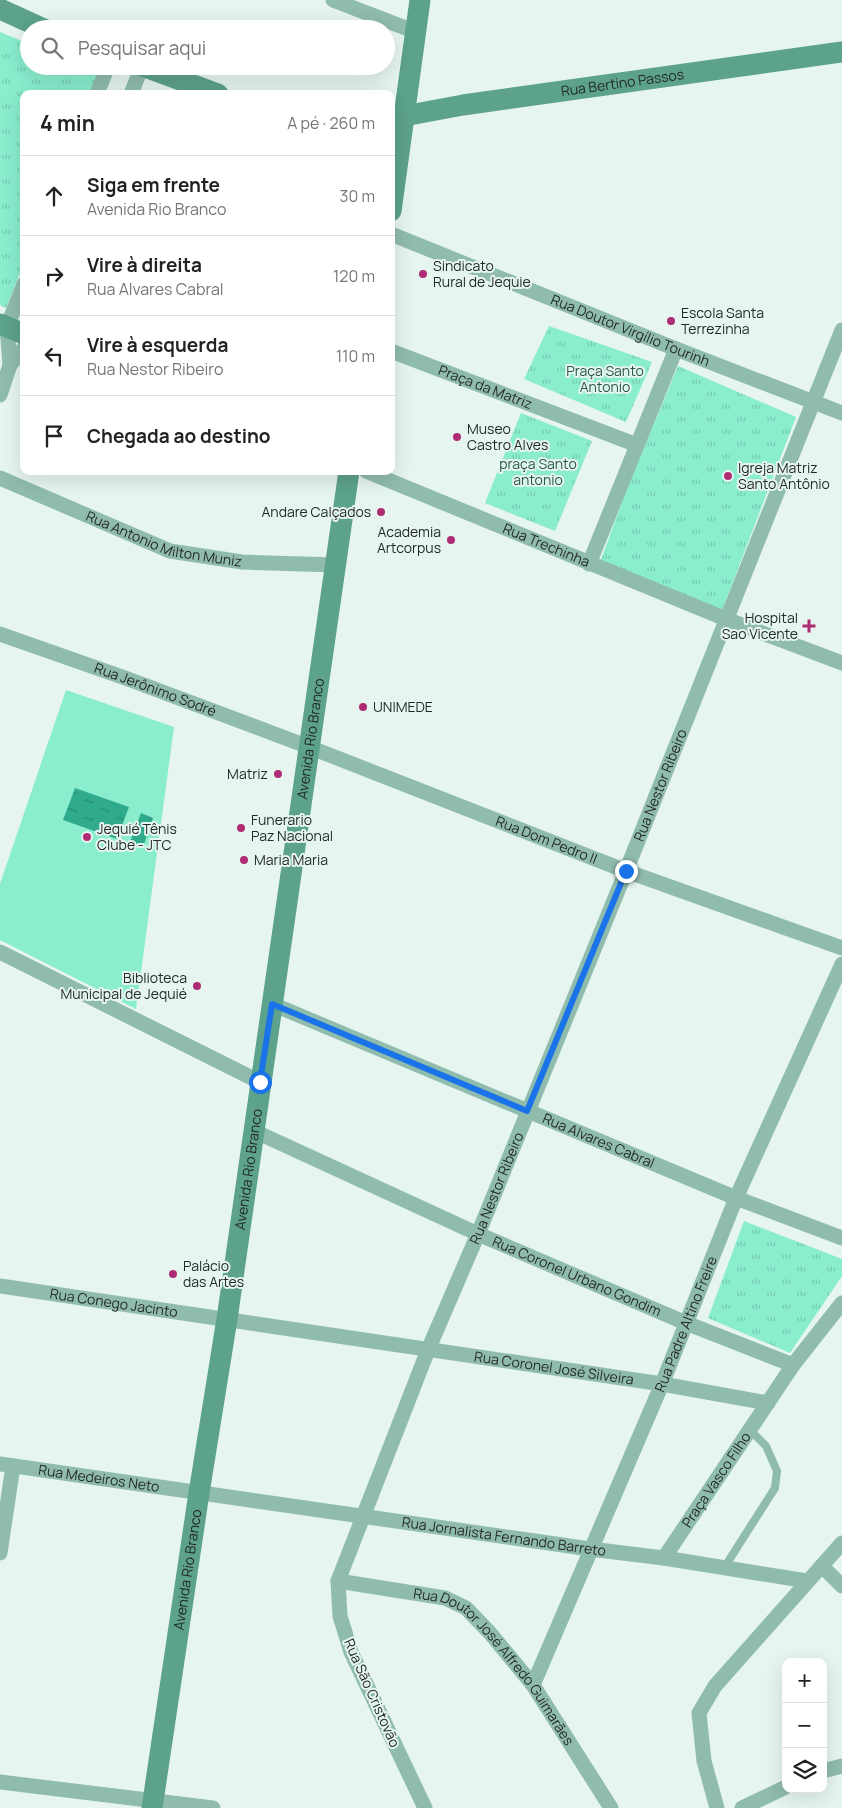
<!DOCTYPE html>
<html lang="pt">
<meta charset="utf-8">
<style>
:root{--surface:#fff;--page:#f2f2f2;--text:#222;--muted:#767676;--line:#e0e0e0}
body{margin:0;font-family:Manrope,sans-serif;background:var(--page);color:var(--text)}
.controls{position:absolute;right:15px;bottom:15px;display:grid;overflow:hidden;border-radius:10px;box-shadow:0 5px 20px #0002}
.controls button{width:45px;height:45px;display:grid;place-items:center;padding:0;border:0;border-bottom:1px solid var(--line);background:var(--surface);color:var(--text);font:25px sans-serif}
.stop{position:absolute;width:15px;height:15px;margin:-11px;border:4px solid #1a73e8;border-radius:50%;background:#fff}
.stop.end{background:#1a73e8;border-color:#fff;box-shadow:0 1px 5px #0008}
.list{margin:0;padding:0;list-style:none}
h2{display:flex;justify-content:space-between;align-items:center;height:65px;margin:0;padding:0 20px;font-size:21px}
h2 small{font-size:16px;font-weight:400;color:var(--muted)}
.list li{display:grid;grid-template-columns:32px 1fr auto;gap:15px;align-items:center;box-sizing:border-box;height:80px;padding:0 20px;border-top:1px solid var(--line)}
.list b{display:block;font-size:19px;white-space:nowrap}
.list p{margin:0;font-size:16px;white-space:nowrap;color:var(--muted)}
.list em{font-size:16px;font-style:normal;color:var(--muted)}
.icon{flex:none;width:28px;height:28px;fill:none;stroke:currentColor;stroke-width:2;stroke-linecap:round;stroke-linejoin:round}
.map{position:relative;flex:none;width:842px;height:1808px;overflow:hidden}
.search{position:absolute;background:var(--surface);box-shadow:0 5px 20px #0002;left:20px;top:20px;width:375px;height:55px;display:flex;align-items:center;gap:12px;box-sizing:border-box;padding:0 18px;border-radius:28px;color:var(--muted);font-size:19px}
.panel{position:absolute;background:var(--surface);box-shadow:0 5px 20px #0002;left:20px;top:90px;width:375px;height:385px;border-radius:10px}
.map>svg:first-child{display:block}
</style>
<div class="map">
<svg width="842" height="1808" viewBox="0 0 842 1808">
<defs>
<pattern id="grass-tufts" width="24" height="20" patternUnits="userSpaceOnUse" patternTransform="scale(1.25)"><rect width="24" height="20" fill="#89edce"/><path d="M3 7l-1-3M5 7V3M7 7l1-3M15 17l-1-3M17 17v-4M19 17l1-3" fill="none" stroke="#76cbb1"/></pattern>
<pattern id="water-ripples" width="26" height="14" patternUnits="userSpaceOnUse" patternTransform="scale(1.25)"><rect width="26" height="14" fill="#2faa8b"/><path d="M2 4q2-2 4 0t4 0M15 11q2-2 4 0t4 0" fill="none" stroke="#288b72"/></pattern>
</defs>
<rect width="100%" height="100%" fill="#e6f5ef"/>
<g fill="url(#grass-tufts)">
<polygon points="0,32 29,44 29,66 82,66 101,74 93,94 24,94 24,263 6,308 0,305"/>
<polygon points="549,326 652,362 626,422 524,379"/>
<polygon points="678,366 796,417 721,613 599,565 628,486"/>
<polygon points="521,413 592,441 555,531 485,503"/>
<polygon points="744,1221 842,1259 842,1276 790,1353 708,1318"/>
</g>
<polygon fill="#89edce" points="66,690 174,727 136,1009 0,940 0,884"/>
<g fill="url(#water-ripples)">
<polygon points="75,788 129,807 117,839 63,820"/>
<polygon points="141,813 153,818 143,847 130,842"/>
</g>
<g fill="none" stroke-linecap="round" stroke-linejoin="round">
<polyline stroke="#90bcad" stroke-width="8" points="724,1568 775,1488 777,1471 766,1446 750,1430"/>
<g stroke="#90bcad" stroke-width="15">
<polyline points="333,0 416,32"/>
<polyline points="97,94 108,66"/>
<polyline points="131,94 142,66"/>
<path id="s1" d="M 391,234 L 676,349 L 842,413"/>
<path id="s2" d="M 391,351 L 637,445"/>
<polyline points="10,365 7,327 24,284"/>
<polyline points="0,395 10,365 24,348"/>
<path id="s3" d="M 366,471 L 726,619 L 842,663"/>
<path id="s4" d="M 0,478 L 170,551 L 242,562 L 336,565"/>
<polyline points="589,564 676,349"/>
<path id="s5" d="M 0,634 L 128,679 L 309,747 L 626,871 L 842,948"/>
<polyline points="0,952 260,1082"/>
<path id="s6" d="M 272,1004 L 736,1198 L 842,1238"/>
<path id="s7" d="M 254,1131 L 478,1234 L 686,1323 L 793,1365"/>
<path id="s8" d="M 0,1286 L 662,1384 L 768,1403"/>
<path id="s9" d="M 0,1464 L 590,1549 L 664,1558 L 807,1581"/>
<polyline points="0,1553 13,1466"/>
<path id="s10" d="M 664,1558 L 793,1365 L 842,1303"/>
<polyline points="822,1566 842,1586"/>
<path id="s11" d="M 338,1581 L 445,1598 L 466,1608 L 490,1633 L 533,1685 L 611,1808"/>
<path id="s12" d="M 533,1685 L 662,1384 L 736,1198 L 842,964"/>
<polyline points="823,1771 842,1766"/>
<polyline points="0,1782 213,1808"/>
<path id="s13" d="M 425,1808 L 351,1652 L 340,1616 L 338,1581 L 428,1350 L 478,1234 L 626,871 L 842,330"/>
<polyline points="717,1808 704,1761 699,1713 715,1686 842,1543"/>
<polyline points="742,1808 786,1787"/>
</g>
<g stroke="#5ca28c" stroke-width="21">
<polyline points="0,9 44,29"/>
<polyline points="142,66 218,94"/>
<path id="s14" d="M 391,115 L 404,116 L 463,105 L 842,52"/>
<polyline points="391,211 420,0"/>
<polyline points="0,324 24,334"/>
<path id="s15" d="M 152,1808 L 199,1493 L 227,1319 L 349,471"/>
</g>
</g>
<g fill="none" stroke-linecap="round" stroke-linejoin="round">
<polyline stroke="#1a73e8" stroke-width="6" points="260,1082 272,1004 527,1111 626,871"/>
</g>
<g fill="#af2b73" stroke="#e6f5ef" stroke-width="2">
<circle cx="423" cy="274" r="5"/>
<circle cx="671" cy="321" r="5"/>
<circle cx="457" cy="437" r="5"/>
<circle cx="728" cy="476" r="5"/>
<circle cx="381" cy="512" r="5"/>
<circle cx="451" cy="540" r="5"/>
<path d="M806.5 618.5h5v5h5v5h-5v5h-5v-5h-5v-5h5z"/>
<circle cx="363" cy="707" r="5"/>
<circle cx="278" cy="774" r="5"/>
<circle cx="241" cy="828" r="5"/>
<circle cx="87" cy="837" r="5"/>
<circle cx="244" cy="860" r="5"/>
<circle cx="197" cy="986" r="5"/>
<circle cx="173" cy="1274" r="5"/>
</g>
<g text-anchor="middle" stroke-width="4" stroke-linejoin="round" paint-order="stroke">
<g font-size="14" fill="#242a28" stroke="#e6f5ef">
<text dy="5" stroke="none"><textPath href="#s14" startOffset="234">Rua Bertino Passos</textPath></text>
<text dy="5" stroke="none"><textPath href="#s1" startOffset="258">Rua Doutor Virgílio Tourinh</textPath></text>
<text dy="5" stroke="none"><textPath href="#s2" startOffset="101">Praça da Matriz</textPath></text>
<text dy="5" stroke="none"><textPath href="#s4" startOffset="176">Rua Antonio Milton Muniz</textPath></text>
<text dy="5" stroke="none"><textPath href="#s3" startOffset="195">Rua Trechinha</textPath></text>
<text dy="5" stroke="none"><textPath href="#s5" startOffset="165">Rua Jerônimo Sodré</textPath></text>
<text dy="5" stroke="none"><textPath href="#s15" startOffset="1081">Avenida Rio Branco</textPath></text>
<text dy="5" stroke="none"><textPath href="#s13" startOffset="1104">Rua Nestor Ribeiro</textPath></text>
<text dy="5" stroke="none"><textPath href="#s5" startOffset="584">Rua Dom Pedro II</textPath></text>
<text dy="5" stroke="none"><textPath href="#s6" startOffset="354">Rua Alvares Cabral</textPath></text>
<text dy="5" stroke="none"><textPath href="#s15" startOffset="646">Avenida Rio Branco</textPath></text>
<text dy="5" stroke="none"><textPath href="#s13" startOffset="669">Rua Nestor Ribeiro</textPath></text>
<text dy="5" stroke="none"><textPath href="#s7" startOffset="354">Rua Coronel Urbano Gondim</textPath></text>
<text dy="5" stroke="none"><textPath href="#s8" startOffset="115">Rua Conego Jacinto</textPath></text>
<text dy="5" stroke="none"><textPath href="#s12" startOffset="392">Rua Padre Altino Freire</textPath></text>
<text dy="5" stroke="none"><textPath href="#s8" startOffset="560">Rua Coronel José Silveira</textPath></text>
<text dy="5" stroke="none"><textPath href="#s9" startOffset="100">Rua Medeiros Neto</textPath></text>
<text dy="5" stroke="none"><textPath href="#s10" startOffset="94">Praça Vasco Filho</textPath></text>
<text dy="5" stroke="none"><textPath href="#s9" startOffset="509">Rua Jornalista Fernando Barreto</textPath></text>
<text dy="5" stroke="none"><textPath href="#s15" startOffset="241">Avenida Rio Branco</textPath></text>
<text dy="5" stroke="none"><textPath href="#s11" startOffset="190">Rua Doutor José Alfredo Guimarães</textPath></text>
<text transform="translate(372 1693) rotate(66)" y="5">Rua São Cristovão</text>
</g>
<g font-size="14" fill="#242a28" stroke="#e6f5ef" text-anchor="start">
<text x="433" y="271">Sindicato<tspan x="433" dy="16">Rural de Jequie</tspan></text>
<text x="681" y="318">Escola Santa<tspan x="681" dy="16">Terrezinha</tspan></text>
<text x="467" y="434">Museo<tspan x="467" dy="16">Castro Alves</tspan></text>
<text x="738" y="473">Igreja Matriz<tspan x="738" dy="16">Santo Antônio</tspan></text>
<text x="371" y="517" text-anchor="end">Andare Calçados</text>
<text x="441" y="537" text-anchor="end">Academia<tspan x="441" dy="16">Artcorpus</tspan></text>
<text x="798" y="623" text-anchor="end">Hospital<tspan x="798" dy="16">Sao Vicente</tspan></text>
<text x="373" y="712">UNIMEDE</text>
<text x="268" y="779" text-anchor="end">Matriz</text>
<text x="251" y="825">Funerario<tspan x="251" dy="16">Paz Nacional</tspan></text>
<text x="97" y="834">Jequié Tênis<tspan x="97" dy="16">Clube - JTC</tspan></text>
<text x="254" y="865">Maria Maria</text>
<text x="187" y="983" text-anchor="end">Biblioteca<tspan x="187" dy="16">Municipal de Jequié</tspan></text>
<text x="183" y="1271">Palácio<tspan x="183" dy="16">das Artes</tspan></text>
</g>
<g font-size="14" fill="#275749" stroke="#e6f5ef">
<text x="605" y="376">Praça Santo<tspan x="605" dy="16">Antonio</tspan></text>
<text x="538" y="469">praça Santo<tspan x="538" dy="16">antonio</tspan></text>
</g>
</g>
</svg>
<div class="controls">
<button>+</button>
<button>−</button>
<button><svg class="icon" aria-label="layers" viewBox="0 0 24 24"><path d="M12 4l9 5-9 5-9-5zM3 14l9 5 9-5"/></svg></button>
</div>
<div class="stop" style="left:260px;top:1082px"></div>
<div class="stop end" style="left:626px;top:871px"></div>
<div class="search"><svg class="icon" aria-label="search" viewBox="0 0 24 24"><circle cx="10" cy="10" r="6"/><path d="M15 15l6 6"/></svg>Pesquisar aqui</div>
<section class="panel">
<h2>4 min<small>A pé · 260 m</small></h2>
<ul class="list">
<li><svg class="icon" aria-label="ahead" viewBox="0 0 24 24"><path d="M12 20V5M6 11l6-6 6 6"/></svg><div><b>Siga em frente</b><p>Avenida Rio Branco</p></div><em>30 m</em></li>
<li><svg class="icon" aria-label="right" viewBox="0 0 24 24"><path d="M7 20v-9h11M14 6l5 5-5 5"/></svg><div><b>Vire à direita</b><p>Rua Alvares Cabral</p></div><em>120 m</em></li>
<li><svg class="icon" aria-label="left" viewBox="0 0 24 24"><path d="M17 20v-9H6M10 6l-5 5 5 5"/></svg><div><b>Vire à esquerda</b><p>Rua Nestor Ribeiro</p></div><em>110 m</em></li>
<li><svg class="icon" aria-label="arrive" viewBox="0 0 24 24"><path d="M6 21V4h12l-3 4 3 4H6"/></svg><div><b>Chegada ao destino</b></div></li>
</ul>
</section>
</div>
